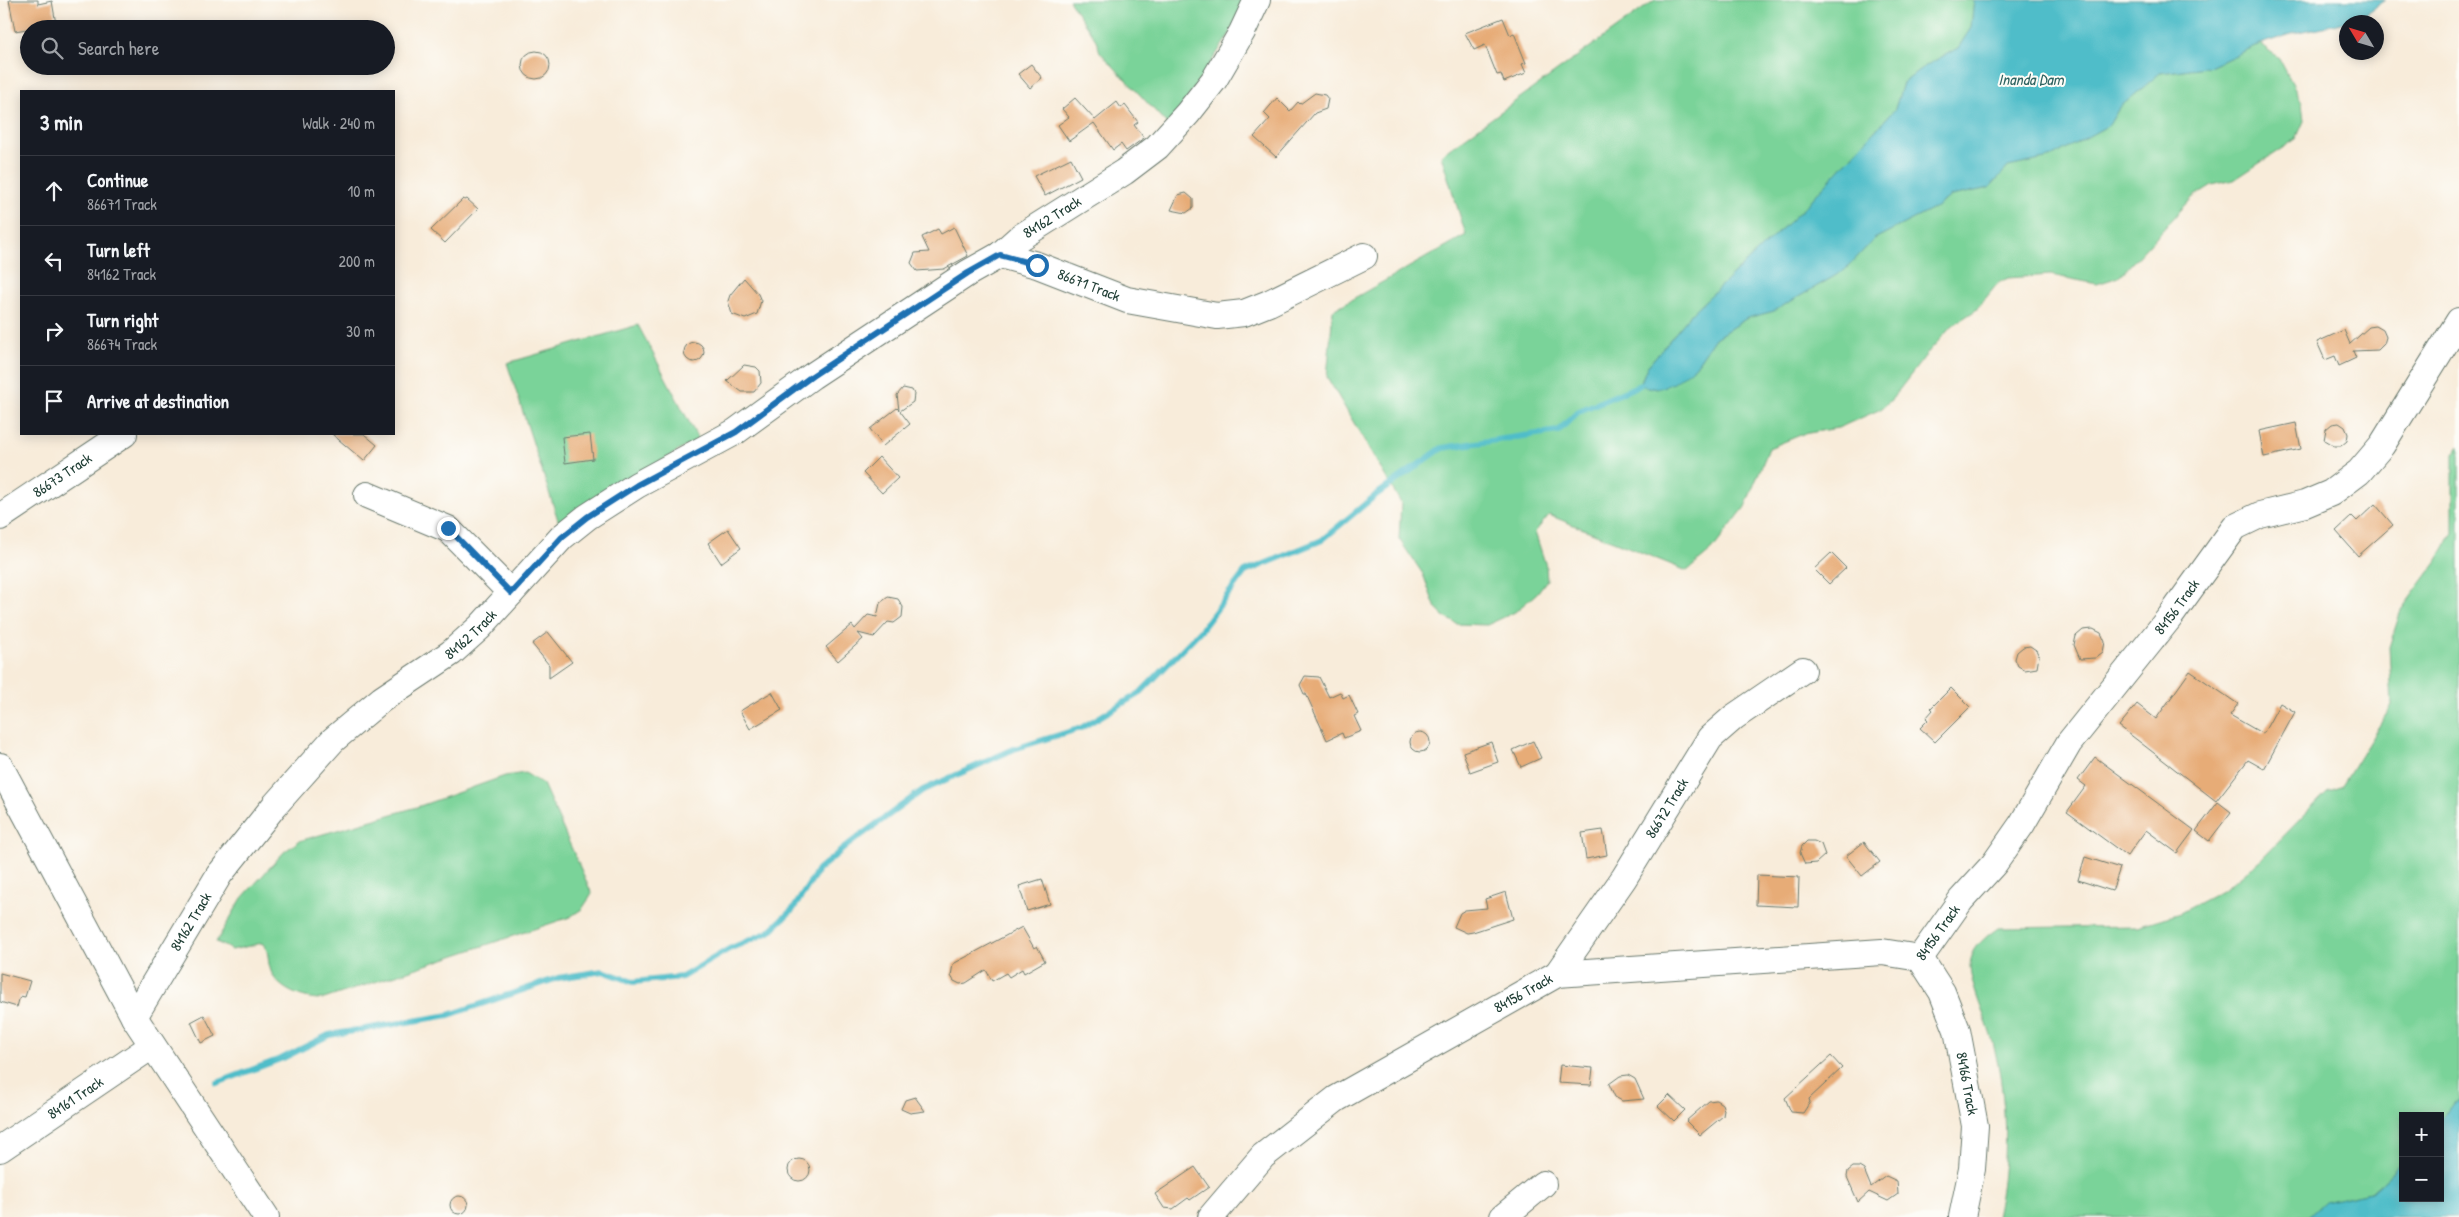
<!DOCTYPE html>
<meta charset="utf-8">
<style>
:root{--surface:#171b24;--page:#242831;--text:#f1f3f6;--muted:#9ea1a6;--line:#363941}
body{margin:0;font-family:"Patrick Hand",sans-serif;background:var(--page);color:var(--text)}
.controls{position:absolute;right:15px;bottom:15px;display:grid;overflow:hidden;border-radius:0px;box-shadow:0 2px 12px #0003}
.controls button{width:45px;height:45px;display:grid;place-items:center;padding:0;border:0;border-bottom:1px solid var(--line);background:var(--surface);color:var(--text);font:25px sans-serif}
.compass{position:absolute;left:2339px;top:15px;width:45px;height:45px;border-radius:50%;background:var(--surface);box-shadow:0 2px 12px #0003;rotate:308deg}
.stop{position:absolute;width:15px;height:15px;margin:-11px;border:4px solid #1f6fb2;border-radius:50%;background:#fff}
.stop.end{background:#1f6fb2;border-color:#fff;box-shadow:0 1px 5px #0008}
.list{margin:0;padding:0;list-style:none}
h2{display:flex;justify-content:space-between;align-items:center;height:65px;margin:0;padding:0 20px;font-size:21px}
h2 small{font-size:16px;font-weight:400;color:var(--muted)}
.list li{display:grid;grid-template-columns:32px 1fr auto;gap:15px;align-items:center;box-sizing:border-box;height:70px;padding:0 20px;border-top:1px solid var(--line)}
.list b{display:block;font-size:19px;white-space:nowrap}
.list p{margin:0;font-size:16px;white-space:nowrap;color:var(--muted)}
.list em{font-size:16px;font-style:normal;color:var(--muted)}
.icon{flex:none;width:28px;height:28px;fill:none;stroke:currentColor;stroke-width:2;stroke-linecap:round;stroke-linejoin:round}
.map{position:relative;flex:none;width:2459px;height:1217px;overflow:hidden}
.search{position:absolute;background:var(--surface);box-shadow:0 2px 12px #0003;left:20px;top:20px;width:375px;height:55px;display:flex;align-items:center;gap:12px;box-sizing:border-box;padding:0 18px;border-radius:28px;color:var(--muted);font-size:19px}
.panel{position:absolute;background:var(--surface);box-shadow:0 2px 12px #0003;left:20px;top:90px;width:375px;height:345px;border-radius:0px}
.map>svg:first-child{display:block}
</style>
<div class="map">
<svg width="2459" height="1217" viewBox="0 0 2459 1217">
<rect width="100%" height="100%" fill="#fdfcf7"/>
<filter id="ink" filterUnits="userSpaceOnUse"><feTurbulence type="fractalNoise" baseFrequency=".02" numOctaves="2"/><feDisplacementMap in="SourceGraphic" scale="10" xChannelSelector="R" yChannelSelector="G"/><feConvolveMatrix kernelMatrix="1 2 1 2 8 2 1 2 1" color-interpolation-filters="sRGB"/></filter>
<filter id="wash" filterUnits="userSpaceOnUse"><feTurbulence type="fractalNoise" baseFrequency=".0096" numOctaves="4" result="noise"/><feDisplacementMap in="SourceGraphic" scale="20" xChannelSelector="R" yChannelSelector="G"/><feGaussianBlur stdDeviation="1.12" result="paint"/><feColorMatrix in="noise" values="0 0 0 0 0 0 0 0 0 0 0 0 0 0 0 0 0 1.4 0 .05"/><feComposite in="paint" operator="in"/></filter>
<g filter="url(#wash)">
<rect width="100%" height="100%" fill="#f8ecda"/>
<g fill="#7ad399" stroke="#4c8866">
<polygon points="1069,0 1247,0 1231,32 1169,126 1100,52 1096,40"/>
<polygon points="1655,0 1974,0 1971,28 1958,48 1927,65 1903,83 1895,109 1804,208 1693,312 1647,367 1640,384 1695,367 1715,338 1747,318 1774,311 1845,270 1874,239 1935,208 1951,196 1989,188 2008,167 2049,158 2109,125 2119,108 2160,73 2212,66 2260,44 2279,58 2302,102 2304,121 2296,139 2234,180 2212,185 2193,197 2119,277 2097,284 2051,275 2008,278 1998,283 1976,310 1953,325 1930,350 1892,399 1881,409 1838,428 1803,434 1769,448 1745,507 1712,550 1687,571 1549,515 1535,532 1546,566 1547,580 1537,593 1515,612 1487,625 1457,624 1443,616 1434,604 1423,574 1399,539 1401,503 1327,377 1333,310 1466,235 1441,155"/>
<polygon points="638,325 698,439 559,523 507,363"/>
<path d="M 2459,445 L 2459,1099 L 2454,1101 L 2440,1120 L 2440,1116 L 2403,1116 L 2403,1157 L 2391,1174 L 2371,1192 L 2325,1202 L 2308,1217 L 1996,1217 C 2008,1161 2008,1099 1993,1043 C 1988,1022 1970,986 1970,966 C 1971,948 1984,938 1998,928 L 2137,926 L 2180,913 L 2224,890 L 2261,859 L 2327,792 L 2342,786 L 2392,705 L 2389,647 L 2401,610 L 2438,560 L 2453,533 L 2453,454 Z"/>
<path d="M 525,773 L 543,784 L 592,894 L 582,909 L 570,917 L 324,999 C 305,1000 275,990 270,968 C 267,959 270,951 262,943 L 232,950 L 216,942 L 242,898 L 284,852 L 299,841 L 417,807 L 505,776 Z"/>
</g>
<g fill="#50bdc9" stroke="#387d7e">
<polygon points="1974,0 2386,0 2357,20 2298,32 2260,44 2212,66 2160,73 2119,108 2109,125 2049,158 2008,167 1989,188 1951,196 1935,208 1874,239 1845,270 1774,311 1747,318 1715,338 1695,367 1674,383 1657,389 1640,385 1647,367 1693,312 1804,208 1895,109 1903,83 1927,65 1958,48 1971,28"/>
<polygon points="2459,1099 2459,1217 2308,1217 2324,1202 2371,1192 2391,1174 2403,1157 2403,1198 2440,1198 2440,1120 2454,1101"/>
</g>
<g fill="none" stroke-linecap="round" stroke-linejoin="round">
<polyline stroke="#50bdc9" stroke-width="6" points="217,1083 283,1058 329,1035 449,1015 558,978 603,971 633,982 682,977 729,949 769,932 794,908 818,870 849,844 923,790 1014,749 1081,728 1140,693 1201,630 1245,572 1322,540 1376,495 1442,448 1558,431 1579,411 1640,385"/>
</g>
<g id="blocks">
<g fill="#e7ac77">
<polygon points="9,0 38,0 38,4 52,1 56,24 15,31"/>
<polygon points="1503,18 1510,35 1514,33 1526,63 1522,64 1526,73 1504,82 1501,74 1497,75 1485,45 1474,50 1465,33"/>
<circle cx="536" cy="65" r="14"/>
<polygon points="1031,64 1042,78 1030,88 1018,74"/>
<polygon points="1315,93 1325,95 1328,99 1326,109 1315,113 1276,157 1254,137 1270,119 1264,113 1277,98 1290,111 1298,102 1300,104"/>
<polygon points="1075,98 1095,120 1117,102 1121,108 1125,105 1138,122 1134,125 1144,138 1126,151 1121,144 1113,150 1094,123 1069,141 1058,125 1069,117 1062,109"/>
<polygon points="1071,158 1081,177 1045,196 1034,176"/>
<polygon points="1186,193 1193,199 1193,208 1186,213 1171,210 1178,195"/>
<polygon points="463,199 465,200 467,199 478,209 445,243 431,230"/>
<polygon points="954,227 968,256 944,269 917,271 911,263 915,253 929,252 922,237 938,229 941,234"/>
<polygon points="744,278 758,294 761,301 757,314 745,319 732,314 728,301 730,295"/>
<polygon points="2376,326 2383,330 2386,337 2384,344 2378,350 2353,351 2356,358 2339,366 2335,356 2325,360 2317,342 2344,330 2350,344 2369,327"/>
<circle cx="694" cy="352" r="10"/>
<polygon points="744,365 756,367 760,371 761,383 754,392 742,392 727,381"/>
<polygon points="903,388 912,390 914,394 913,402 900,411 910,424 883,446 870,429 897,408 899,410 897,395"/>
<polygon points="2296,423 2301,449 2264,457 2259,431"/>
<polygon points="2339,423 2345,427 2348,434 2347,441 2341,446 2334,446 2324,440 2326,429 2332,424"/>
<polygon points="332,434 364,434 377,445 364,461"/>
<polygon points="590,434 593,459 565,463 562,437"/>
<polygon points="879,457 898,478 882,493 863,473"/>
<polygon points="2375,504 2393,525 2358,556 2336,531 2352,516 2357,521"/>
<polygon points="728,529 741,548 721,563 708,543"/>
<polygon points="1831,553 1846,568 1829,584 1814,569"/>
<polygon points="888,597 898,599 903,607 902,617 894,623 888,622 874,637 858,633 863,639 838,661 826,647 852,625 855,629 868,615 877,617 880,603"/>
<polygon points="2093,629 2101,633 2105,642 2103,652 2095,658 2080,659 2074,645 2076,636 2083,630"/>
<polygon points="548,632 572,662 549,678 549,665 532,644"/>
<polygon points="2030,646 2036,650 2039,656 2037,668 2025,670 2018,666 2015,659 2017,652 2023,647"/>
<polygon points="2190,671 2238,704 2230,715 2263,734 2280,703 2295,712 2264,769 2248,760 2216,801 2119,726 2137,704 2156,719"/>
<polygon points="1305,676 1319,677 1329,697 1340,692 1343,698 1349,695 1358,714 1354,716 1361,731 1344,738 1342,733 1327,740 1306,694 1304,694 1300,685"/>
<polygon points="1951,688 1970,707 1935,742 1920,728 1928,720 1926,718 1933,710 1931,708"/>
<polygon points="772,692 782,710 750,729 740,711"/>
<circle cx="1420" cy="742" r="10"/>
<polygon points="1533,741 1541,758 1521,767 1513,750"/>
<polygon points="1491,742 1498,762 1470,772 1463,752"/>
<polygon points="2095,757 2194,830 2177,853 2146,830 2127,856 2067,812 2086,786 2078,780"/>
<polygon points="2218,802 2231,812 2209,841 2196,831"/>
<polygon points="1603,830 1607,855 1586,859 1582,833"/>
<polygon points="1807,841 1814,841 1821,844 1825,855 1816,863 1805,864 1800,853 1802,846"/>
<polygon points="1864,842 1880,862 1862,876 1846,856"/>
<polygon points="2085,857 2120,868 2112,891 2078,880"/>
<polygon points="1757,875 1799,877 1798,907 1756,905"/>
<polygon points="1042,879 1050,904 1027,911 1019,886"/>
<polygon points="1506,892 1513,919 1473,932 1467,933 1454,927 1460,913 1465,910 1487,908 1485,899"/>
<polygon points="1022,927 1034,948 1037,946 1045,961 1024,973 1022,969 1009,977 1006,973 992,981 986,970 966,983 960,984 954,981 951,976 953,964"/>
<polygon points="0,973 30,981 25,997 20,996 17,1007 0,1002"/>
<polygon points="204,1015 215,1036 201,1043 191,1022"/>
<polygon points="1831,1056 1842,1068 1809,1099 1810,1102 1803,1113 1791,1112 1785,1098"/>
<polygon points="1560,1065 1593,1068 1591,1085 1558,1083"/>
<polygon points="1628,1075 1635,1079 1644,1099 1622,1101 1615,1097 1609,1084 1620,1076"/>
<polygon points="1669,1095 1685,1110 1674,1121 1658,1106"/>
<polygon points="915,1097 925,1111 910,1113 901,1109 905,1100"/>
<polygon points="1716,1100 1722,1104 1724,1110 1723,1116 1700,1135 1686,1121 1709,1101"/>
<circle cx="799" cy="1170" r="11"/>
<polygon points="1195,1167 1209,1187 1190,1200 1188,1198 1173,1209 1164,1208 1155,1194"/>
<polygon points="1853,1167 1859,1167 1864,1170 1871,1187 1886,1176 1897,1181 1898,1194 1888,1201 1869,1192 1858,1202 1847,1177 1848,1171"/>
<circle cx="459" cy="1205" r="9"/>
</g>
</g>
</g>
<g filter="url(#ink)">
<use href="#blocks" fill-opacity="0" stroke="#6b7a6e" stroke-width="1"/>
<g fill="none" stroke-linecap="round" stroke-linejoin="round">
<defs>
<g id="minor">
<path id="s1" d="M 1000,255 L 1037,265 L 1127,300 L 1217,316 L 1244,313 L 1269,303 L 1364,256"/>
<polyline points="367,495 448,529 511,593"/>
<path id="s2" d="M 0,517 L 124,434"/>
<polyline points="0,766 134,1017 266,1217"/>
<path id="s3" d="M 1920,958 L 1961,900 L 1994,864 L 2022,824 L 2069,743 L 2170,617 L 2235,527 L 2260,515 L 2305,504 L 2331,493 L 2359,472 L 2382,445 L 2459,321"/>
<path id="s4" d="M 1920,958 L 1942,992 L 1957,1030 L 1975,1126 L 1972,1169 L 1962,1217"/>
<path id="s5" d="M 1557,974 L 1624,878 L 1710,738 L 1734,717 L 1803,670"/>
<path id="s6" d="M 134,1017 L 219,875 L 275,805 L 333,740 L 382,699 L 451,653 L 480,627 L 562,537 L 587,517 L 637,485 L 735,432 L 812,376 L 968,273 L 1000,255 L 1019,238 L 1124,172 L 1157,147 L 1188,113 L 1214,80 L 1242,32 L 1257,0"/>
<path id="s7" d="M 0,1149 L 152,1046"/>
<path id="s8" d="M 1211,1217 L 1263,1156 L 1336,1099 L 1557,974 L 1882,952 L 1920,958"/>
<polyline points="1503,1217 1543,1184"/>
</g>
</defs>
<use href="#minor" stroke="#6b7a6e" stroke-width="28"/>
<use href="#minor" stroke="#fff" stroke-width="26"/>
</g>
</g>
<g fill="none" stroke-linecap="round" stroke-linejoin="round" filter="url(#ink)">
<polyline stroke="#1f6fb2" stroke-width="6" points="448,528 511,593 562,537 587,517 637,485 736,432 812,376 968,273 1000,255 1037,265"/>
</g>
<g text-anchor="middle" stroke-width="4" stroke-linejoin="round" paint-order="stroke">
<g font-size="15" fill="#1f3d34" stroke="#fdfcf7">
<text dy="5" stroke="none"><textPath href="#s6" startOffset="1236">84162 Track</textPath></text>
<text dy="5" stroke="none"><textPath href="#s1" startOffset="94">86671 Track</textPath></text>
<text dy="5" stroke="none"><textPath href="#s2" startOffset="75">86673 Track</textPath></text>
<text dy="5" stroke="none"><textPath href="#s3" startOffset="436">84156 Track</textPath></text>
<text dy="5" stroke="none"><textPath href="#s6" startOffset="516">84162 Track</textPath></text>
<text dy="5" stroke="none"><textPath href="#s5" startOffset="199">86672 Track</textPath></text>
<text dy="5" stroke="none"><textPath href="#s6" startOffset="111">84162 Track</textPath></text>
<text dy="5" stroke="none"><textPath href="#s3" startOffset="31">84156 Track</textPath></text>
<text dy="5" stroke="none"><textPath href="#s8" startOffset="388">84156 Track</textPath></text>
<text dy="5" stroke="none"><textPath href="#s4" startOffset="136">84166 Track</textPath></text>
<text dy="5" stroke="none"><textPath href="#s7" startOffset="91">84161 Track</textPath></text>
</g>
<g font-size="16" font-style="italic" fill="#2e6361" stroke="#fdfcf7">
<text x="2031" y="85">Inanda Dam</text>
</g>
</g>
</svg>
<div class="controls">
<button>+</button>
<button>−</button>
</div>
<svg class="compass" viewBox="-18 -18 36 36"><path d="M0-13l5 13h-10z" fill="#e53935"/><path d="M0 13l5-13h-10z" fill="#9ea1a6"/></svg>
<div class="stop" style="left:1037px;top:265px"></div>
<div class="stop end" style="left:448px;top:528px"></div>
<div class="search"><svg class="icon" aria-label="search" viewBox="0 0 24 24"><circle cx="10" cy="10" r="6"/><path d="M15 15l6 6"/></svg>Search here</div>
<section class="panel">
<h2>3 min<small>Walk · 240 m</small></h2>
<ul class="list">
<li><svg class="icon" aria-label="ahead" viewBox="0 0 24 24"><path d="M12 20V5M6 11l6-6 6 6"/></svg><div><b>Continue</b><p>86671 Track</p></div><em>10 m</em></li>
<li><svg class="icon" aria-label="left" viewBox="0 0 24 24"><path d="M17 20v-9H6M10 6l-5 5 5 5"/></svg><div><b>Turn left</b><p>84162 Track</p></div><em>200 m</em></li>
<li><svg class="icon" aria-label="right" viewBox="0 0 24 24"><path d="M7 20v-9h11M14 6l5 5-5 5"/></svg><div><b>Turn right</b><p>86674 Track</p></div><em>30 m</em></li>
<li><svg class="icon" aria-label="arrive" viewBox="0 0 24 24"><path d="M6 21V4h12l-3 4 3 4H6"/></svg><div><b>Arrive at destination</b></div></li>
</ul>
</section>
</div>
